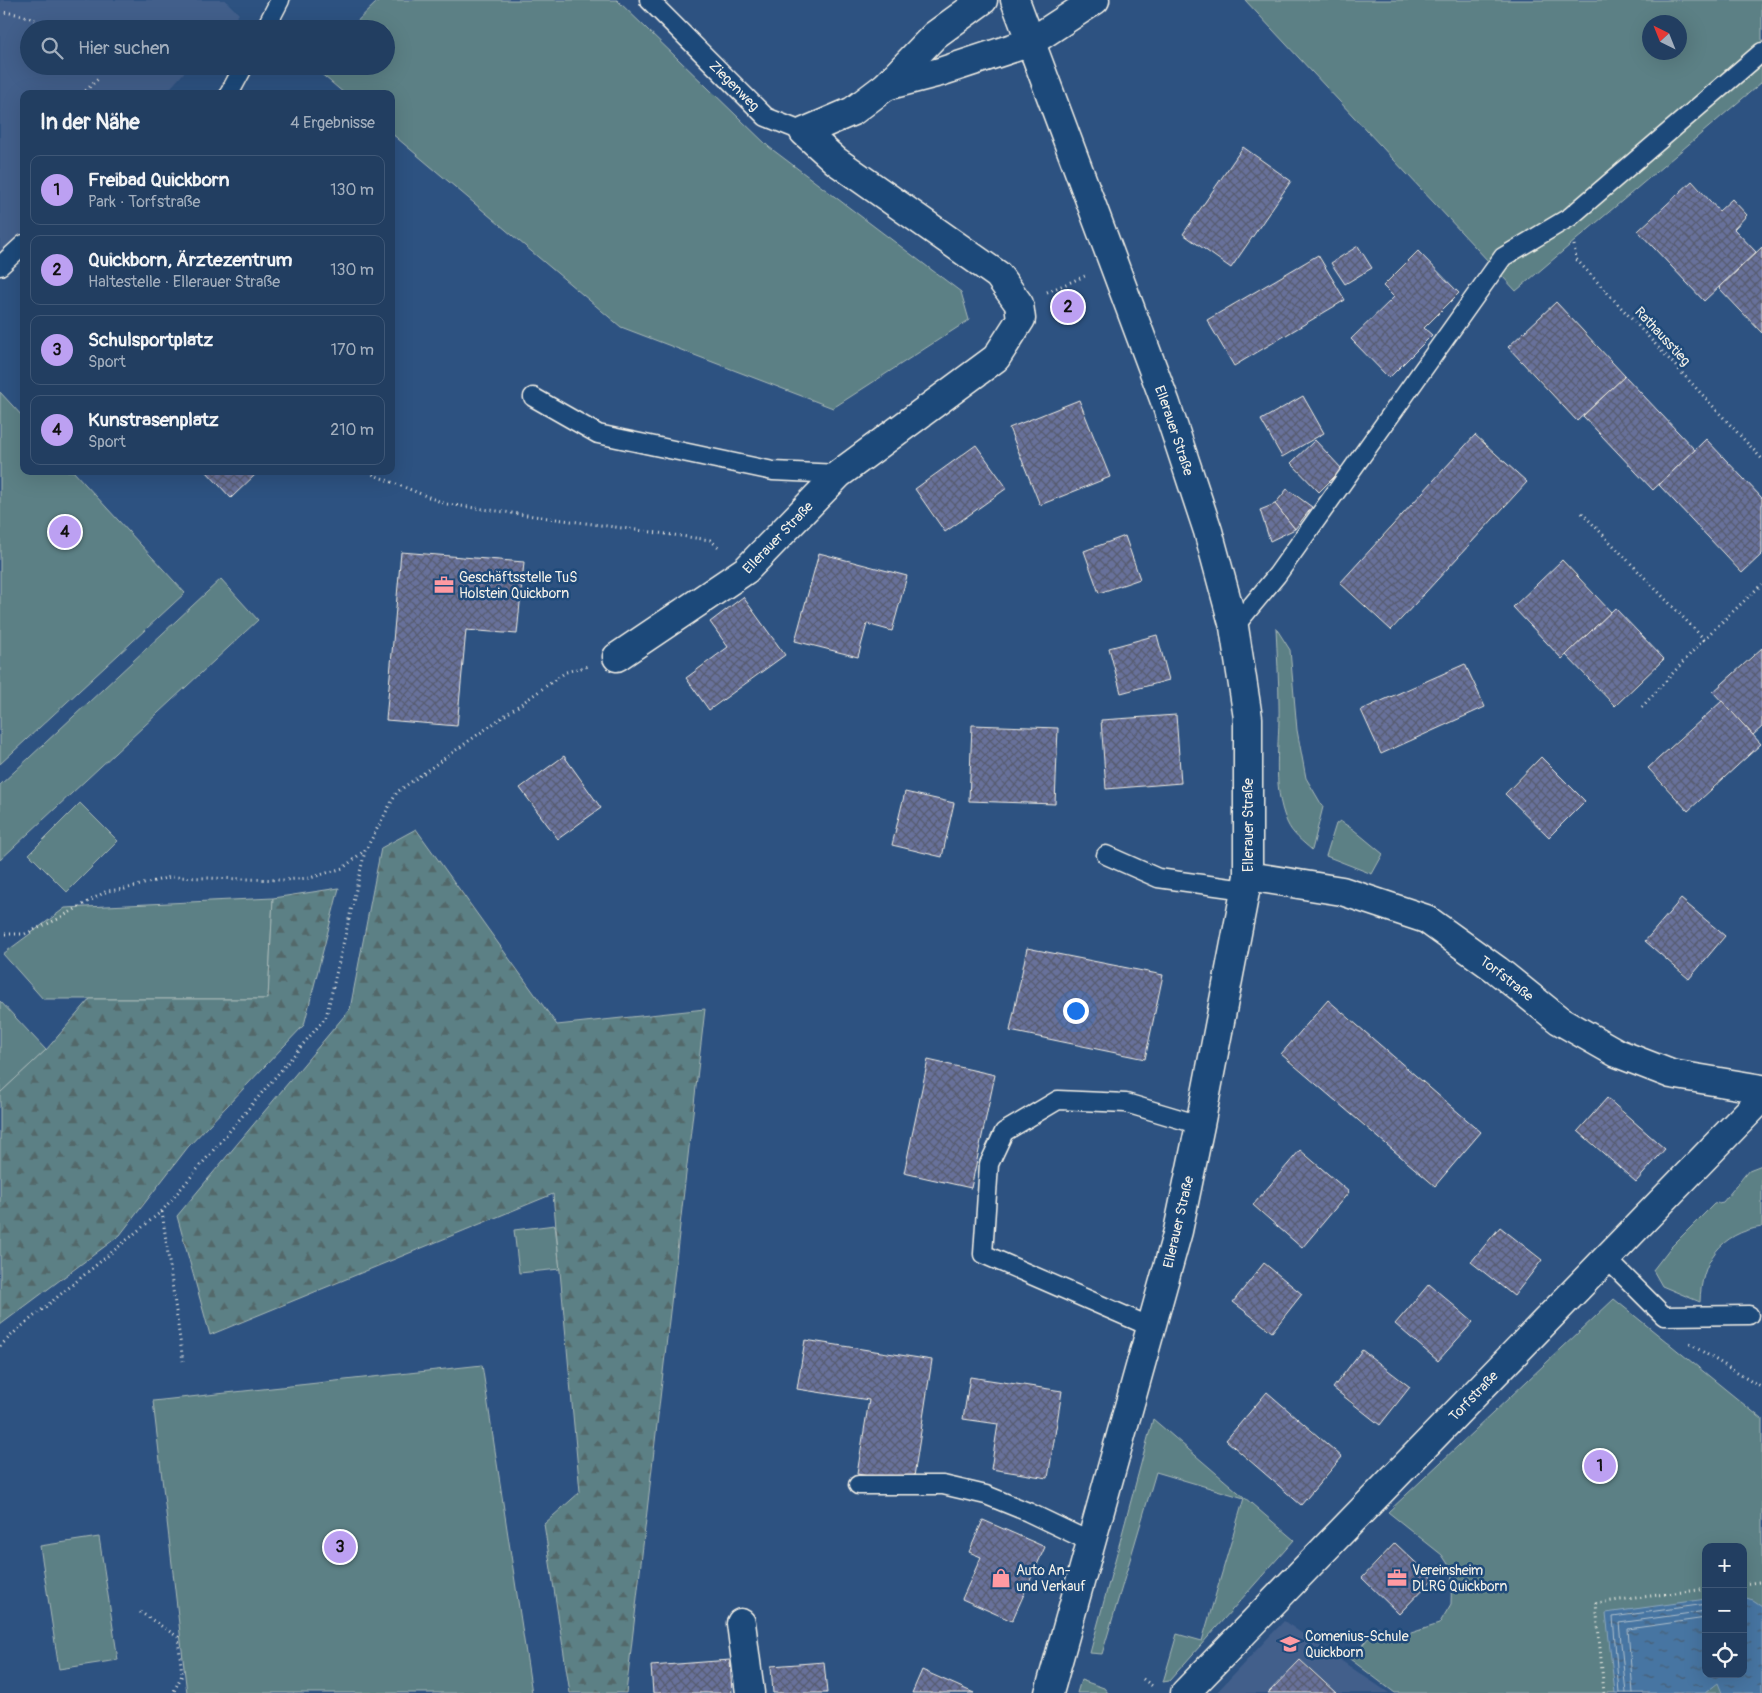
<!DOCTYPE html>
<html lang="de">
<meta charset="utf-8">
<style>
:root{--surface:#223e61;--page:#2e496a;--text:#f1f3f6;--muted:#a2aebd;--line:#3f5776;--accent:#bca0f2}
body{margin:0;font-family:Pangolin,sans-serif;background:var(--page);color:var(--text)}
.controls{position:absolute;right:15px;bottom:15px;display:grid;overflow:hidden;border-radius:10px;box-shadow:0 5px 20px #0002}
.controls button{width:45px;height:45px;display:grid;place-items:center;padding:0;border:0;border-bottom:1px solid var(--line);background:var(--surface);color:var(--text);font:25px sans-serif}
.compass{position:absolute;left:1642px;top:15px;width:45px;height:45px;border-radius:50%;background:var(--surface);box-shadow:0 5px 20px #0002;rotate:317deg}
.you{position:absolute;left:1075px;top:1010px;width:18px;height:18px;margin:-12px;border:4px solid #fff;border-radius:50%;background:#1a73e8;box-shadow:0 0 0 8px #1a73e833}
.badge{display:grid;place-items:center;width:32px;height:32px;border-radius:50%;background:var(--accent);color:#111;font-size:16px;font-weight:700}
.pin{position:absolute;translate:-50% -50%;border:2px solid #fff;box-shadow:0 1px 5px #0006}
.list{margin:0;padding:0;list-style:none}
h2{display:flex;justify-content:space-between;align-items:center;height:65px;margin:0;padding:0 20px;font-size:21px}
h2 small{font-size:16px;font-weight:400;color:var(--muted)}
.list li{display:grid;grid-template-columns:32px 1fr auto;gap:15px;align-items:center;box-sizing:border-box;height:70px;margin:0 10px 10px;padding:0 10px;border:1px solid var(--line);border-radius:10px}
.list b{display:block;font-size:19px;white-space:nowrap}
.list p{margin:0;font-size:16px;white-space:nowrap;color:var(--muted)}
.list em{font-size:16px;font-style:normal;color:var(--muted)}
.icon{flex:none;width:28px;height:28px;fill:none;stroke:currentColor;stroke-width:2;stroke-linecap:round;stroke-linejoin:round}
.map{position:relative;flex:none;width:1762px;height:1693px;overflow:hidden}
.search{position:absolute;background:var(--surface);box-shadow:0 5px 20px #0002;left:20px;top:20px;width:375px;height:55px;display:flex;align-items:center;gap:12px;box-sizing:border-box;padding:0 18px;border-radius:28px;color:var(--muted);font-size:19px}
.panel{position:absolute;background:var(--surface);box-shadow:0 5px 20px #0002;left:20px;top:90px;width:375px;height:385px;border-radius:10px}
.map>svg:first-child{display:block}
</style>
<div class="map">
<svg width="1762" height="1693" viewBox="0 0 1762 1693">
<defs>
<pattern id="forest-firs" width="22" height="20" patternUnits="userSpaceOnUse" patternTransform="scale(1.25)"><rect width="22" height="20" fill="#5b8085"/><path d="M5 1l3.5 6h-7zM16 11l3.5 6h-7z" fill="#536769"/></pattern>
<pattern id="water-ripples" width="26" height="14" patternUnits="userSpaceOnUse" patternTransform="scale(1.25)"><rect width="26" height="14" fill="#4675a2"/><path d="M2 4q2-2 4 0t4 0M15 11q2-2 4 0t4 0" fill="none" stroke="#485e74"/></pattern>
<pattern id="building-cross-hatch" width="8" height="8" patternUnits="userSpaceOnUse" patternTransform="scale(1.25)"><rect width="8" height="8" fill="#67719b"/><path d="M0 0l8 8M0 8l8-8" fill="none" stroke="#585c70"/></pattern>
</defs>
<rect width="100%" height="100%" fill="#2d5281"/>
<filter id="ink" filterUnits="userSpaceOnUse"><feTurbulence type="fractalNoise" baseFrequency=".02" numOctaves="2"/><feDisplacementMap in="SourceGraphic" scale="10" xChannelSelector="R" yChannelSelector="G"/><feConvolveMatrix kernelMatrix="1 2 1 2 8 2 1 2 1" color-interpolation-filters="sRGB"/></filter>
<g filter="url(#ink)">
<g fill="#425e8b">
<polygon points="0,0 225,0 239,14 226,29 29,29 29,66 190,66 165,94 24,94 24,232 0,253"/>
<polygon points="1284,1621 1349,1666 1389,1693 1216,1693"/>
</g>
<g fill="#5b8085" stroke="#a8b8b6" fill-rule="evenodd">
<polygon points="379,0 617,0 769,147 961,292 969,320 833,408 621,327 391,133 391,94 345,94 312,66 386,66 386,29 349,29"/>
<path d="M 1245,0 L 1762,0 L 1762,82 L 1516,291 ZM 1650,22 L 1680,22 L 1680,52 L 1650,52 Z"/>
<polygon points="0,392 24,418 24,471 73,471 185,593 0,764"/>
<polygon points="221,579 258,620 0,860 0,785"/>
<path d="M 1276,628 L 1290,650 L 1297,730 L 1306,778 L 1323,807 L 1312,850 C 1303,842 1292,834 1287,822 C 1271,785 1280,743 1279,705 C 1279,679 1277,654 1276,628 Z"/>
<polygon points="80,803 118,841 67,892 29,854"/>
<polygon points="1340,821 1354,830 1383,854 1372,874 1326,856 1336,824"/>
<polygon points="273,898 268,999 43,999 3,954 65,908"/>
<polygon points="0,1001 46,1050 0,1093"/>
<path d="M 1762,1165 L 1762,1227 C 1720,1233 1701,1262 1700,1302 L 1662,1286 L 1653,1270 L 1670,1248 L 1714,1204 L 1723,1202 L 1749,1170 Z"/>
<polygon points="555,1225 560,1269 519,1273 514,1230"/>
<path d="M 1614,1299 L 1762,1419 L 1762,1693 L 1395,1693 L 1350,1659 L 1378,1627 L 1411,1633 L 1439,1624 L 1451,1604 L 1452,1570 L 1442,1555 L 1388,1512 ZM 1706,1547 L 1743,1547 L 1743,1674 L 1706,1674 Z"/>
<polygon points="482,1365 532,1693 187,1693 153,1401"/>
<polygon points="1153,1419 1294,1540 1169,1681 1163,1682 1177,1634 1202,1641 1244,1498 1156,1472 1102,1654 1090,1653"/>
<polygon points="99,1537 118,1660 59,1669 40,1546"/>
<polygon points="1081,1680 1104,1688 1108,1693 1077,1693"/>
</g>
<g fill="url(#forest-firs)" stroke="#a8b8b6">
<polygon points="416,829 557,1025 705,1009 626,1693 570,1693 544,1524 580,1492 553,1194 210,1335 177,1216 350,1009 381,848"/>
<polygon points="339,888 304,1025 188,1147 120,1235 0,1325 0,1093 46,1050 90,999 268,999 273,898"/>
</g>
<polygon fill="url(#water-ripples)" stroke="#8ca7be" points="1743,1597 1753,1600 1762,1606 1762,1693 1722,1693 1718,1683 1705,1693 1615,1693 1606,1613 1706,1599 1706,1674 1743,1674"/>
<g fill="none" stroke-linecap="round" stroke-linejoin="round">
<g stroke="#aebfcc" stroke-width="1">
<polyline points="1619,1693 1613,1617 1706,1604"/>
<polyline points="1626,1693 1619,1623 1706,1611"/>
<polyline points="1633,1693 1628,1629 1706,1618"/>
</g>
</g>
<g fill="url(#building-cross-hatch)" stroke="#f4f1e8">
<polygon points="1243,147 1291,181 1231,268 1183,234"/>
<polygon points="1692,181 1719,211 1732,199 1747,215 1734,229 1756,252 1704,301 1638,231"/>
<polygon points="1358,246 1372,268 1345,284 1331,263"/>
<polygon points="1762,247 1762,333 1719,288"/>
<polygon points="1418,251 1459,293 1424,328 1432,335 1389,378 1351,339 1394,297 1383,286"/>
<polygon points="1318,255 1345,300 1234,366 1207,320"/>
<polygon points="1556,302 1625,376 1577,421 1508,347"/>
<polygon points="1625,376 1695,450 1653,490 1583,416"/>
<polygon points="1303,396 1324,433 1282,457 1261,420"/>
<polygon points="1079,400 1110,477 1040,505 1009,428"/>
<polygon points="1475,435 1527,482 1391,630 1340,583"/>
<polygon points="1706,439 1762,498 1762,554 1742,573 1659,485"/>
<polygon points="1315,440 1342,469 1319,492 1291,463"/>
<polygon points="976,445 1007,488 945,532 915,489"/>
<polygon points="206,471 259,471 231,498"/>
<polygon points="1287,489 1312,507 1295,529 1275,504"/>
<polygon points="1275,504 1295,529 1270,541 1260,510"/>
<polygon points="1125,536 1140,579 1099,593 1084,551"/>
<polygon points="401,552 524,562 517,634 466,630 457,726 386,720"/>
<polygon points="819,553 907,576 892,631 867,624 858,657 795,641"/>
<polygon points="1562,560 1611,612 1562,659 1513,607"/>
<polygon points="743,597 785,655 709,710 686,678 728,647 710,622"/>
<polygon points="1615,608 1664,659 1615,706 1566,655"/>
<polygon points="1157,635 1169,680 1121,693 1109,648"/>
<polygon points="1762,648 1762,727 1753,735 1713,692"/>
<polygon points="1465,664 1485,707 1381,754 1361,710"/>
<polygon points="1722,701 1761,744 1688,811 1648,768"/>
<polygon points="1176,715 1181,783 1106,789 1101,720"/>
<polygon points="972,725 1058,728 1055,804 969,801"/>
<polygon points="564,756 601,808 558,839 520,788"/>
<polygon points="1541,757 1585,801 1549,837 1505,794"/>
<polygon points="905,792 954,803 942,857 892,845"/>
<polygon points="1681,899 1725,936 1689,979 1645,941"/>
<polygon points="1027,948 1163,975 1145,1059 1010,1031"/>
<polygon points="1328,1000 1481,1132 1435,1186 1281,1054"/>
<polygon points="928,1060 995,1075 971,1188 904,1173"/>
<polygon points="1607,1098 1665,1149 1636,1182 1578,1131"/>
<polygon points="1300,1150 1349,1192 1302,1248 1253,1205"/>
<polygon points="1500,1227 1542,1260 1514,1296 1471,1262"/>
<polygon points="1264,1263 1302,1294 1272,1332 1233,1302"/>
<polygon points="1429,1284 1473,1322 1438,1361 1395,1324"/>
<polygon points="805,1340 932,1360 913,1483 857,1474 869,1400 797,1389"/>
<polygon points="1362,1350 1410,1387 1380,1425 1333,1388"/>
<polygon points="970,1377 1062,1391 1048,1478 991,1469 998,1424 963,1419"/>
<polygon points="1267,1392 1342,1457 1301,1505 1226,1440"/>
<polygon points="983,1520 1045,1547 1012,1621 962,1599 981,1557 969,1552"/>
<polygon points="1395,1543 1433,1579 1399,1614 1362,1578"/>
<polygon points="730,1660 732,1693 653,1693 651,1666"/>
<polygon points="1300,1660 1336,1693 1268,1693"/>
<polygon points="824,1662 827,1693 773,1693 771,1666"/>
<polygon points="922,1670 974,1693 912,1693"/>
</g>
<g fill="none" stroke-linecap="round" stroke-linejoin="round">
<defs>
<g id="lane">
<path id="s1" d="M 649,0 L 766,117 L 804,132"/>
<polyline points="265,29 280,0"/>
<polyline points="229,94 244,66"/>
<polyline points="0,266 24,244"/>
<polyline points="533,397 598,434 773,471 839,474"/>
<polyline points="1234,627 1277,575 1503,257 1570,217 1762,52"/>
<polyline points="1106,855 1158,878 1245,890"/>
<polyline points="1606,1258 1664,1316 1749,1315"/>
<polyline points="1151,1327 983,1254 989,1164 1004,1132 1058,1100 1126,1103 1200,1125"/>
<polyline points="858,1485 943,1485 986,1495 1028,1512 1091,1542"/>
</g>
<g id="street">
<polyline points="886,86 940,72 1031,42 1095,0"/>
<path id="s2" d="M 617,657 L 746,570 L 839,474 L 996,358 L 1021,319 L 1019,304 L 998,275 L 836,161 L 804,132 L 853,111 L 886,86 L 935,35 L 983,0"/>
<path id="s3" d="M 1248,876 L 1342,891 L 1426,919 L 1497,970 L 1559,1020 L 1617,1053 L 1671,1074 L 1762,1089"/>
<polyline points="741,1623 750,1693"/>
<path id="s4" d="M 1185,1693 L 1762,1098"/>
</g>
<g id="secondary">
<path id="s5" d="M 1015,0 L 1166,404 L 1208,531 L 1234,627 L 1248,718 L 1248,876 L 1200,1125 L 1178,1231 L 1049,1693"/>
</g>
</defs>
<use href="#lane" stroke="#f4f1e8" stroke-width="21"/>
<use href="#street" stroke="#f4f1e8" stroke-width="31"/>
<use href="#secondary" stroke="#f4f1e8" stroke-width="31"/>
<g stroke="#f4f1e8" stroke-width="3" stroke-dasharray="1 4" stroke-linecap="butt">
<path d="M 0,12 C 16,13 36,17 48,29"/>
<polyline points="82,94 98,79"/>
<polyline points="1574,245 1576,259 1762,459"/>
<polyline points="1047,292 1085,276"/>
<polyline points="369,471 374,475 446,504 710,540 721,549"/>
<polyline points="1582,513 1704,639 1762,584"/>
<polyline points="1642,707 1704,639"/>
<polyline points="0,934 25,934 58,919 107,891 125,889 170,877 283,880 310,878 343,868 364,851"/>
<polyline points="162,1212 183,1361"/>
<polyline points="1690,1344 1762,1388"/>
<polyline points="0,1346 16,1331 162,1211 326,1017 365,851 397,792 566,672 588,666"/>
<polyline points="1743,1584 1759,1582 1762,1584"/>
<polyline points="140,1612 178,1637 182,1675 173,1693"/>
<polyline points="1143,1679 1155,1688"/>
<polyline points="1604,1693 1596,1603 1706,1589"/>
</g>
<use href="#lane" stroke="#1f4a7a" stroke-width="18"/>
<use href="#street" stroke="#1f4a7a" stroke-width="28"/>
<use href="#secondary" stroke="#1f4a7a" stroke-width="28"/>
</g>
</g>
<defs>
<symbol id="office-bare" viewBox="-9 -9 18 18"><path d="M-6-3h4V-5.5h4V-3h4V5H-6ZM-1-4.5V-3h2v-1.5ZM-6 0V1H6V0Z" fill="#ff9aa2" stroke="#1f4a7a" stroke-width="2.5" paint-order="stroke"/></symbol>
<symbol id="shop-bare" viewBox="-9 -9 18 18"><path d="M-5-2.5h2.3a2.7 3.5 0 0 1 5.4 0H5L5.5 6h-11ZM-1.5-2.5h3a1.5 2.3 0 0 0-3 0Z" fill="#ff9aa2" stroke="#1f4a7a" stroke-width="2.5" paint-order="stroke"/></symbol>
<symbol id="school-bare" viewBox="-9 -9 18 18"><path d="M0-5L7-2L0 1L-7-2ZM-4 1L0 2.5L4 1V4Q0 6-4 4Z" fill="#ff9aa2" stroke="#1f4a7a" stroke-width="2.5" paint-order="stroke"/></symbol>
</defs>
<g fill-rule="evenodd">
<use href="#office-bare" x="430" y="571" width="28" height="28"/>
<use href="#shop-bare" x="987" y="1564" width="28" height="28"/>
<use href="#office-bare" x="1383" y="1564" width="28" height="28"/>
<use href="#school-bare" x="1276" y="1630" width="28" height="28"/>
</g>
<g text-anchor="middle" stroke-width="5" stroke-linejoin="round" paint-order="stroke">
<g font-size="14" fill="#f4f1e8" stroke="#1f4a7a">
<text dy="5" stroke="none"><textPath href="#s1" startOffset="121">Ziegenweg</textPath></text>
<text transform="translate(1663 336) rotate(47)" y="5">Rathausstieg</text>
<text dy="5" stroke="none"><textPath href="#s5" startOffset="459">Ellerauer Straße</textPath></text>
<text dy="5" stroke="none"><textPath href="#s2" startOffset="201">Ellerauer Straße</textPath></text>
<text transform="translate(1248 825) rotate(-90)" y="5">Ellerauer Straße</text>
<text dy="5" stroke="none"><textPath href="#s3" startOffset="284">Torfstraße</textPath></text>
<text transform="translate(1178 1222) rotate(-77)" y="5">Ellerauer Straße</text>
<text dy="5" stroke="none"><textPath href="#s4" startOffset="414">Torfstraße</textPath></text>
</g>
<g font-size="14" fill="#f4f1e8" stroke="#1f4a7a" text-anchor="start">
<text x="459" y="582">Geschäftsstelle TuS<tspan x="459" dy="16">Holstein Quickborn</tspan></text>
<text x="1016" y="1575">Auto An-<tspan x="1016" dy="16">und Verkauf</tspan></text>
<text x="1412" y="1575">Vereinsheim<tspan x="1412" dy="16">DLRG Quickborn</tspan></text>
<text x="1305" y="1641">Comenius-Schule<tspan x="1305" dy="16">Quickborn</tspan></text>
</g>
</g>
</svg>
<div class="controls">
<button>+</button>
<button>−</button>
<button><svg class="icon" aria-label="locate" viewBox="0 0 24 24"><circle cx="12" cy="12" r="6"/><path d="M12 2v4M12 18v4M2 12h4M18 12h4"/></svg></button>
</div>
<svg class="compass" viewBox="-18 -18 36 36"><path d="M0-13l5 13h-10z" fill="#e53935"/><path d="M0 13l5-13h-10z" fill="#a2aebd"/></svg>
<div class="you"></div>
<div class="pin badge" style="left:1600px;top:1466px">1</div>
<div class="pin badge" style="left:1068px;top:307px">2</div>
<div class="pin badge" style="left:340px;top:1547px">3</div>
<div class="pin badge" style="left:65px;top:532px">4</div>
<div class="search"><svg class="icon" aria-label="search" viewBox="0 0 24 24"><circle cx="10" cy="10" r="6"/><path d="M15 15l6 6"/></svg>Hier suchen</div>
<section class="panel">
<h2>In der Nähe<small>4 Ergebnisse</small></h2>
<ul class="list">
<li><span class="badge">1</span><div><b>Freibad Quickborn</b><p>Park · Torfstraße</p></div><em>130 m</em></li>
<li><span class="badge">2</span><div><b>Quickborn, Ärztezentrum</b><p>Haltestelle · Ellerauer Straße</p></div><em>130 m</em></li>
<li><span class="badge">3</span><div><b>Schulsportplatz</b><p>Sport</p></div><em>170 m</em></li>
<li><span class="badge">4</span><div><b>Kunstrasenplatz</b><p>Sport</p></div><em>210 m</em></li>
</ul>
</section>
</div>
